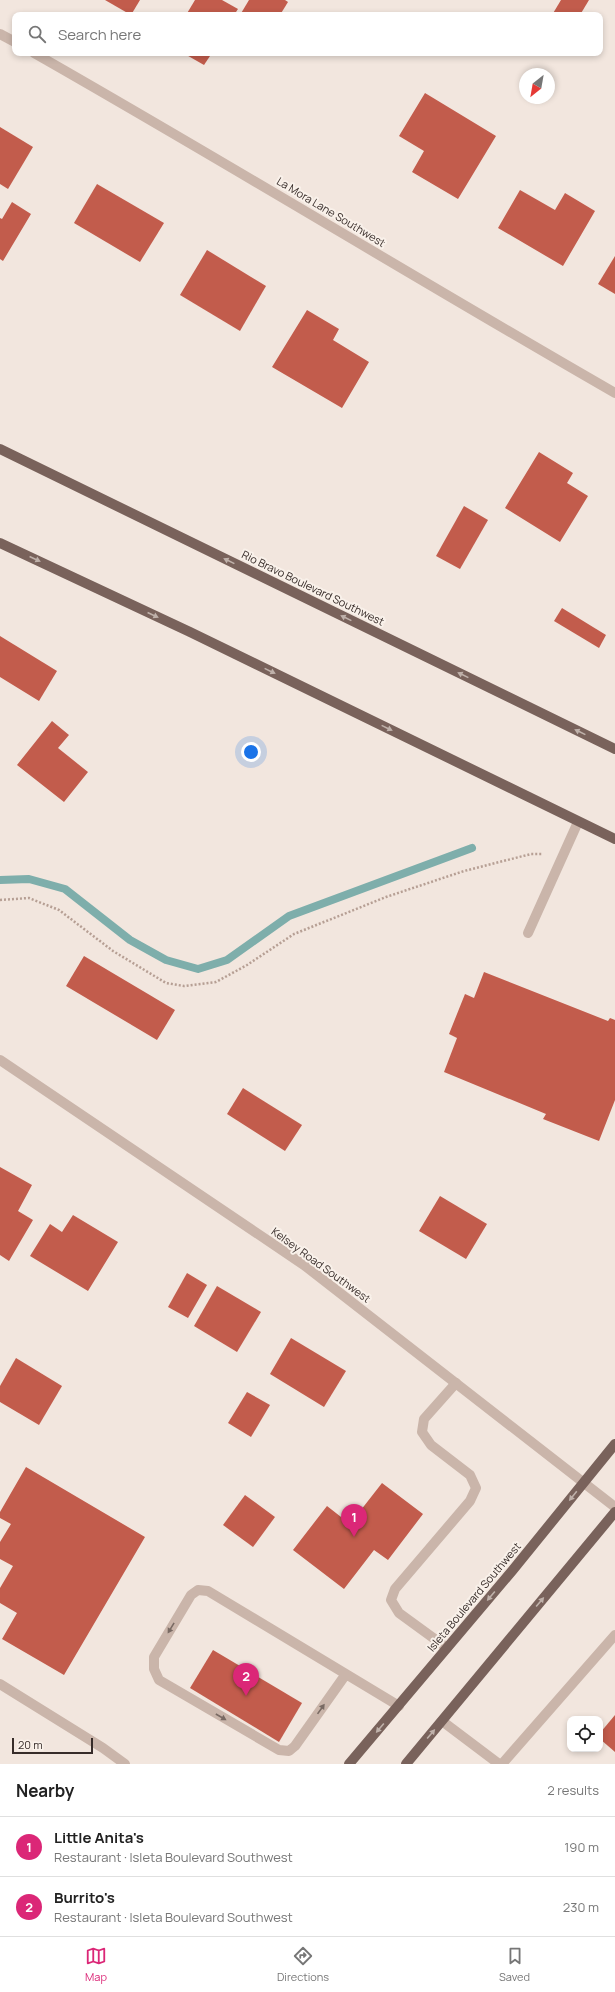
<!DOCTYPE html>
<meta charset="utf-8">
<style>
:root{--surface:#fff;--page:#f2f2f2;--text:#222;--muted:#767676;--line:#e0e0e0;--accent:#db2777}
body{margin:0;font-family:Manrope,sans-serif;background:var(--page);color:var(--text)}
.controls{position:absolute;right:12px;bottom:12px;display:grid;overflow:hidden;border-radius:8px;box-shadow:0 2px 6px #0003}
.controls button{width:36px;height:36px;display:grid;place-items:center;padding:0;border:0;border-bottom:1px solid var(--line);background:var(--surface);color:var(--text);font:20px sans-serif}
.compass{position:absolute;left:519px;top:68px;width:36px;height:36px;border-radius:50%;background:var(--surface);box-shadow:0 2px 6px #0003;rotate:211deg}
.scale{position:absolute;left:12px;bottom:10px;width:81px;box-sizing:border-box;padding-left:4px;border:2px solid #372c29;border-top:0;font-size:11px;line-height:14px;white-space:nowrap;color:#372c29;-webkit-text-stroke:3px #f9f1ea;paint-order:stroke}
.you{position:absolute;left:251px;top:752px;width:14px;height:14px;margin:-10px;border:3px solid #fff;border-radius:50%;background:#1a73e8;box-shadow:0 0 0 6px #1a73e833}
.badge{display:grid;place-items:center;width:26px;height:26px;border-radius:50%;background:var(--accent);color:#fff;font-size:13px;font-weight:700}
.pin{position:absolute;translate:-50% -33px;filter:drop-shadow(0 1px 2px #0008)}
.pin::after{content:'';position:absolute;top:21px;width:14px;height:12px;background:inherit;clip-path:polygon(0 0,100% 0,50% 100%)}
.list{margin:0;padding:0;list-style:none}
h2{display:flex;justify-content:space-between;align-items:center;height:52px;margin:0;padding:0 16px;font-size:17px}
h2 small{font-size:13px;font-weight:400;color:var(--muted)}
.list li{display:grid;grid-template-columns:26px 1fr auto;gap:12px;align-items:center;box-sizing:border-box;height:60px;padding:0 16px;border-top:1px solid var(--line)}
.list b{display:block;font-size:15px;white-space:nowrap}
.list p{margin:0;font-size:13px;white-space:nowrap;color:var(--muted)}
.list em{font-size:13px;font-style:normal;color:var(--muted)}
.icon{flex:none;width:22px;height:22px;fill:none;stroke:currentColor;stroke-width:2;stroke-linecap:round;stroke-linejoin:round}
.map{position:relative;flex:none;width:615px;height:1764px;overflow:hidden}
.search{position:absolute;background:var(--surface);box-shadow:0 2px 6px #0003;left:12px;right:12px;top:12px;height:44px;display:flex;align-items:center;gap:10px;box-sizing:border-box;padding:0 14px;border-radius:8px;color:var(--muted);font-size:15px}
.sheet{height:172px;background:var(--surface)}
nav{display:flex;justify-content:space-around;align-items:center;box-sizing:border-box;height:56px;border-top:1px solid var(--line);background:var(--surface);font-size:11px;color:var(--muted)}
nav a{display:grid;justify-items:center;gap:2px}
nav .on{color:var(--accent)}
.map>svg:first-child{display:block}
</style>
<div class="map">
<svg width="615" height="1764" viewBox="0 0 615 1764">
<rect width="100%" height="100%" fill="#f2e6de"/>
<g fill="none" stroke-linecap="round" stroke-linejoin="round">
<polyline stroke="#7eaeab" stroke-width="8" points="0,880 29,879 65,889 130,940 166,960 198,969 227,960 289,916 472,848"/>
</g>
<g fill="#c25c4c">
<polygon points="105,0 140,0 131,15"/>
<polygon points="195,0 222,0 238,9 234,15 186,15"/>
<polygon points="249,0 285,0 288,2 280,15 240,15"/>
<polygon points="561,0 589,0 580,15 552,15"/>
<polygon points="183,53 212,53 204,65"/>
<polygon points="425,93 496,136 458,199 412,172 424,151 399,136"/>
<polygon points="0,127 33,147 8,189 0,184"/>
<polygon points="97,184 164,223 140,262 74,223"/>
<polygon points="520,190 555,210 565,193 595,211 563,266 498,228"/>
<polygon points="12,202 31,214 3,261 0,259 0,218 2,219"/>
<polygon points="207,250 266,286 240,331 180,295"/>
<polygon points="615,256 615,294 598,284"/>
<polygon points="307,310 339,329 333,340 369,362 342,408 272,367"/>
<polygon points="539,452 573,473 567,483 588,496 560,542 505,508"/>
<polygon points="464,506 488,520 460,569 436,556"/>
<polygon points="562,608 606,635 599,648 554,621"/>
<polygon points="0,636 57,671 39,701 0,677"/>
<polygon points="52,721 69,735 58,748 88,772 64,802 17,765"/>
<polygon points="84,956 175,1010 157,1040 66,986"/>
<polygon points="484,972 608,1021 610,1018 615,1020 615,1100 599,1141 543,1119 546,1114 444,1072 457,1038 449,1034 465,994 474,998"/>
<polygon points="243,1088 302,1125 285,1151 227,1114"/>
<polygon points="0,1167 32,1185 18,1211 33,1220 9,1261 0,1255"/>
<polygon points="440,1196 487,1224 466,1259 419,1231"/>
<polygon points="73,1215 118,1242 88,1291 30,1256 50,1224 62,1232"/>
<polygon points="187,1273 207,1285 188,1318 168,1307"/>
<polygon points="217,1286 261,1312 237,1352 194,1326"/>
<polygon points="291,1338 346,1371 324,1407 270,1374"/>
<polygon points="16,1358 62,1386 39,1425 0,1402 0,1386"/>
<polygon points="247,1392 270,1405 251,1437 228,1423"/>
<polygon points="26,1467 145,1537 64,1675 2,1639 17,1613 0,1603 0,1588 13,1566 0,1559 0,1542 11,1524 0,1518 0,1512"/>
<polygon points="382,1483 423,1514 388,1560 374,1550 344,1589 293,1550 327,1506 350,1524"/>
<polygon points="245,1495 275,1517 253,1547 223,1525"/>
<polygon points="213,1650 302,1703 279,1742 190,1688"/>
<polygon points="615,1715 615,1752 600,1739 600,1733"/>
</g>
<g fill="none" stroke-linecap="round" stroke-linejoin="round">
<polyline stroke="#b69f94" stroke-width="2.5" stroke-dasharray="2 2" stroke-linecap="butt" points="0,900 29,898 59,910 113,951 166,983 184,986 216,982 247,965 294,934 386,897 464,871 531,854 543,854"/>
<g stroke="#cab5aa" stroke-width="10">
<polyline points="0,34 15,42"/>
<path d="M 34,53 C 229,164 420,281 615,393"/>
<polyline points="528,933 578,822"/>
<polyline points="0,1060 304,1265 615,1507"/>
<polyline points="447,1648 399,1613 391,1600 395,1589 470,1501 476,1488 470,1475 431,1445 422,1432 424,1419 456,1383"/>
<polyline points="346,1674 295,1746 289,1751 279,1750 159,1680 154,1669 154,1657 191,1595 198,1590 208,1591 399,1706"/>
<polyline points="0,1684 103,1748 125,1764"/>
<polyline points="442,1721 499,1764"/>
<polyline points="502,1764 615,1635"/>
</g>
<g stroke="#79625b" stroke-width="10">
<polyline points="0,449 615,749"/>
<polyline points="0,543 190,632 615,839"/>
<polyline points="349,1764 512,1571 615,1444"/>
<polyline points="406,1764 615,1512"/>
</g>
</g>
<defs><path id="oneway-solid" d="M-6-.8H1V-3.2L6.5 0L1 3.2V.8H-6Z"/></defs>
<g fill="#bfb1aa">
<use href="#oneway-solid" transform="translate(35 559) rotate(25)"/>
<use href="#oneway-solid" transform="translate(229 561) rotate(-154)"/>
<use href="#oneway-solid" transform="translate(153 615) rotate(25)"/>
<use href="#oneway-solid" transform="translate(346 618) rotate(-154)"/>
<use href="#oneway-solid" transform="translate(270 671) rotate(26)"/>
<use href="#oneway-solid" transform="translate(463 675) rotate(-154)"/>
<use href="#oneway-solid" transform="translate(387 728) rotate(26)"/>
<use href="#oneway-solid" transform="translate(580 732) rotate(-154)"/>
<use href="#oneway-solid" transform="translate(573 1496) rotate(129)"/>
<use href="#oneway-solid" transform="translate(491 1596) rotate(130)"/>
<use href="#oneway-solid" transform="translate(540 1602) rotate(-50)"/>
<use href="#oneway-solid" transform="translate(380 1728) rotate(130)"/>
<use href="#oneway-solid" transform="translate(431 1734) rotate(-50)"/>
</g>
<g fill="#796a63">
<use href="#oneway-solid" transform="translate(171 1628) rotate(121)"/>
<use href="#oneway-solid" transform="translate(321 1709) rotate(-55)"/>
<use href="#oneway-solid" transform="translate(221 1717) rotate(30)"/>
</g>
<g text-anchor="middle" stroke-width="4" stroke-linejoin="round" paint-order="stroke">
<g font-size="11" fill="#372c29" stroke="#f9f1ea">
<text transform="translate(331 212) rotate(31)" y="4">La Mora Lane Southwest</text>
<text transform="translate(313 588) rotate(26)" y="4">Rio Bravo Boulevard Southwest</text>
<text transform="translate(321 1265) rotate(36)" y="4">Kelsey Road Southwest</text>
<text transform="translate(474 1597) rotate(-50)" y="4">Isleta Boulevard Southwest</text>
</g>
</g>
</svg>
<div class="controls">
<button><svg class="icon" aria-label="locate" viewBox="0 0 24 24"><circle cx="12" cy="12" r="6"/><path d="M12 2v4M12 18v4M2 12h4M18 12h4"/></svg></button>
</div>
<svg class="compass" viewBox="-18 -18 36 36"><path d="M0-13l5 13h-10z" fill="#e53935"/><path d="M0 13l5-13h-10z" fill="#767676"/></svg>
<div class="scale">20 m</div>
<div class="you"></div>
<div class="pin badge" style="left:354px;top:1537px">1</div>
<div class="pin badge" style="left:246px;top:1696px">2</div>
<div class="search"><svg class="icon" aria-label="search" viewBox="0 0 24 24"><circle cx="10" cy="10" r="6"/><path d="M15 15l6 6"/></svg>Search here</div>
</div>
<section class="sheet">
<h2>Nearby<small>2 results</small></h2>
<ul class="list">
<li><span class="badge">1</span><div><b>Little Anita's</b><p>Restaurant · Isleta Boulevard Southwest</p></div><em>190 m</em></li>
<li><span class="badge">2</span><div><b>Burrito's</b><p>Restaurant · Isleta Boulevard Southwest</p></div><em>230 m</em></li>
</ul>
</section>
<nav>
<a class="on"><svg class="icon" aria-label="map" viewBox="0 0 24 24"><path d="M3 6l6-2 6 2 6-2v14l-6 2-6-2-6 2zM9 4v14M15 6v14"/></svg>Map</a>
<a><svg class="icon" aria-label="directions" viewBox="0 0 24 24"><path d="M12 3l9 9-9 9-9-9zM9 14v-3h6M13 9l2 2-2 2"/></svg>Directions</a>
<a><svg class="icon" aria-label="saved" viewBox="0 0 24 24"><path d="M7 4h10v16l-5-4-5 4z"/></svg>Saved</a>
</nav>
